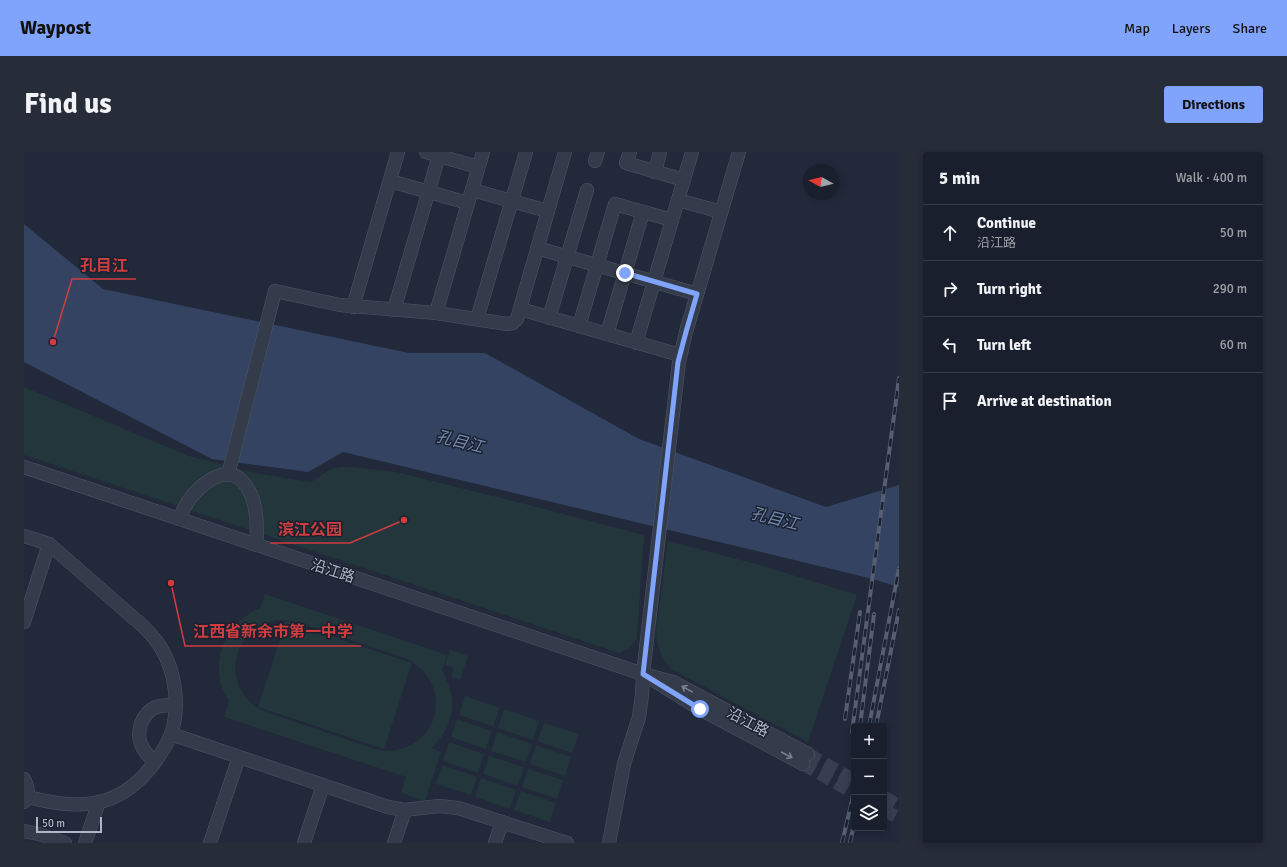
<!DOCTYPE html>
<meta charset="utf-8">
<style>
:root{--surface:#191f2c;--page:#262c38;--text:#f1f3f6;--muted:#9fa2a9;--line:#373d48;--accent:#80a4fb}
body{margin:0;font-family:Signika,"Noto Sans SC",sans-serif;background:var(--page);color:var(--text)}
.controls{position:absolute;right:12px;bottom:12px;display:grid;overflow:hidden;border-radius:4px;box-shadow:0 2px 6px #0003}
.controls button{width:36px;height:36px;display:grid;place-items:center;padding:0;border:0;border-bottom:1px solid var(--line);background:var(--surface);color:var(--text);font:20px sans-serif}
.compass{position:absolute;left:779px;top:12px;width:36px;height:36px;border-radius:50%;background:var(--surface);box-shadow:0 2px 6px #0003;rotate:278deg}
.scale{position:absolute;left:12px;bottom:10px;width:66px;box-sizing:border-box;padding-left:4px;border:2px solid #afb6c7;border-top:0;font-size:11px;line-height:14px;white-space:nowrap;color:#afb6c7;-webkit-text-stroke:3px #1a212f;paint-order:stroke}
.stop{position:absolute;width:12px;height:12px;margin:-9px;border:3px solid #80a4fb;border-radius:50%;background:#fff}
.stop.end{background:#80a4fb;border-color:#fff;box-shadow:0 1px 4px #0008}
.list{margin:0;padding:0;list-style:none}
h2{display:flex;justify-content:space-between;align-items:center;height:52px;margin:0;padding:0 16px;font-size:17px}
h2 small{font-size:13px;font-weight:400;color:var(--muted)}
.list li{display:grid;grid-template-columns:26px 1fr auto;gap:12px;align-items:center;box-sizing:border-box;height:56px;padding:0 16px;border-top:1px solid var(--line)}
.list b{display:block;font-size:15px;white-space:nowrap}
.list p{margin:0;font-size:13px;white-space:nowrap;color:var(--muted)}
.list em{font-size:13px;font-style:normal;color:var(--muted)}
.icon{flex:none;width:22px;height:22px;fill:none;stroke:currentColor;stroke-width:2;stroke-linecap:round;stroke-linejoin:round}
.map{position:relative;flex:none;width:875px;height:691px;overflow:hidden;border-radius:4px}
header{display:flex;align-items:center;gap:24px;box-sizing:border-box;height:56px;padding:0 20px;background:var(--accent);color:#111}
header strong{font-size:19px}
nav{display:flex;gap:22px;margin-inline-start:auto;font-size:14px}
.intro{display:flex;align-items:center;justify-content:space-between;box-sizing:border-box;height:96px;padding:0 24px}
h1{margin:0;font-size:28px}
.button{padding:10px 18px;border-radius:4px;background:var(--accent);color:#111;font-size:14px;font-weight:700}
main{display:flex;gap:24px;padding:0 24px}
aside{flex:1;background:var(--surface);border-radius:4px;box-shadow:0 2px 6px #0003}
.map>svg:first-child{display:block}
</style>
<header>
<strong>Waypost</strong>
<nav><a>Map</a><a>Layers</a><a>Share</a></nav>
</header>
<div class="intro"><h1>Find us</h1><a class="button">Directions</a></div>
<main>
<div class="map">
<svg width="875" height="691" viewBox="0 0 875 691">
<rect width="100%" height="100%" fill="#21293a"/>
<g fill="#23363b" fill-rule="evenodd">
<polygon points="0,235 165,304 232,321 287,330 305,318 317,315 328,315 372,320 509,354 620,383 613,487 604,497 595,501 0,303"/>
<path d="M 644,389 L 736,413 L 833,443 L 784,590 L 647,517 C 637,505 632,494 632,478 Z"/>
<path d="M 241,442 L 423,503 L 418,518 C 434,546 431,573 408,596 L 417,600 L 401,649 L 377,641 L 382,625 L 200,565 L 205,549 C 182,516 200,471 236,456 ZM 252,468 L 269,469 L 384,507 C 435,536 411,606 354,598 L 239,559 C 196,536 205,479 252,468 Z"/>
<polygon points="262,469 388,511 360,597 234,555"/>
<polygon points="426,498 444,504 436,528 427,525 430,516 421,513"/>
<polygon points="441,544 476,556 469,574 435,563"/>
<polygon points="480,557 515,569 509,588 474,576"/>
<polygon points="433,567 468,579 462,597 427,585"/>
<polygon points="520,571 555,582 548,601 513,589"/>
<polygon points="473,580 508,592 502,610 467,599"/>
<polygon points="425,590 460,602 454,621 419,609"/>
<polygon points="512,593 547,605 541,624 506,612"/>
<polygon points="465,604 500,615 494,634 459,622"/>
<polygon points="418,613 453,625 447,643 412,632"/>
<polygon points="504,617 539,628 533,647 498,635"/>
<polygon points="457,626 492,638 486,657 451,645"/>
<polygon points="497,639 532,651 526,670 490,658"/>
</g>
<polygon fill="#344362" points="0,72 79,137 385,201 461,201 615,287 802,355 875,333 875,435 845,426 319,300 284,320 188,307 0,210"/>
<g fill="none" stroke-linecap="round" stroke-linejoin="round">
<g stroke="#363e4f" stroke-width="13" stroke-dasharray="13 6" stroke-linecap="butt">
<polyline points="784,602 830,628"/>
<polyline points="779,612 830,641"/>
<polyline points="860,645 875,654"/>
<polyline points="860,658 875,666"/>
</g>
<defs>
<g id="minor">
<polyline points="402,0 454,15"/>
<polyline points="606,0 602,11 660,28"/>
<polyline points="571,9 574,0"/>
<polyline points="631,20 636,0"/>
<polyline points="366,29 444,51"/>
<polyline points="448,38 524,59"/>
<polyline points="654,48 697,60"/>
<polyline points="513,96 673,142"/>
<polyline points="329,155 374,0"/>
<polyline points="496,157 656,203"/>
<polyline points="370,158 416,0"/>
<polyline points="412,161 459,0"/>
<polyline points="525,166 563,38"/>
<polyline points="453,167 502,0"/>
<polyline points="555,174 591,52 648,68"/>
<polyline points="583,182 619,60"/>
<polyline points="612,191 668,0"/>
<polyline points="0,315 619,522 649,530 784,602"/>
<polyline points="204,323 251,139 316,153 412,161 483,172 489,171 493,167 541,0"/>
<path d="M 155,367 C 158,360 161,354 165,348 C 175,334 200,312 217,328 C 234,344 234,372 232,393"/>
<path d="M 0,384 L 25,392 L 120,475 C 126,482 133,488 137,496 C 152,520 156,556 147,582 C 143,594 135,604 128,614 C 117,628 105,639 88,646 C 61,657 31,652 4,645"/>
<polyline points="0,470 25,392"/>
<polyline points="631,529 676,557 779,612"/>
<polyline points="147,582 364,655 380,658 415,654 434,656 543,691"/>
<path d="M 131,610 C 125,605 120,600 117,592 C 112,579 118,561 132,555 C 138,553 145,553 151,553"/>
<path d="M 0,627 C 4,635 6,642 0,650"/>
<polyline points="0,679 15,682 41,691"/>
<polyline points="61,691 75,650"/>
<polyline points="186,691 215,605"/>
<polyline points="280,691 299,633"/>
<polyline points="370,691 381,658"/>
<polyline points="471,691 478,670"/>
<polyline points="585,691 600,612 615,565 618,543 619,522 655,210 662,180 715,0"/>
</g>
</defs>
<use href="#minor" stroke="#4f5665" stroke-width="14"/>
<use href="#minor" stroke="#343c4b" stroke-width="13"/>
<defs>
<g id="rail">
<polyline points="821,567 836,460"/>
<polyline points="836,574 850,462"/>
<polyline points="845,574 875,416"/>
<polyline points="852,574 875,458"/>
<polyline points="828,580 875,226"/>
<polyline points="818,691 830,640"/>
<polyline points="826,691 830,672"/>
</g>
</defs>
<use href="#rail" stroke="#565f72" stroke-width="4"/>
<use href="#rail" stroke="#1a212f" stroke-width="2.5" stroke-dasharray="8" stroke-linecap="butt"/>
</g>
<defs><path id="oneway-shaft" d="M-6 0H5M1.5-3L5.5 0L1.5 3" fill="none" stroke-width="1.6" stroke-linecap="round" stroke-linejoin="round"/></defs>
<g stroke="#787f8f">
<use href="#oneway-shaft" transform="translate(663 537) rotate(-151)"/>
<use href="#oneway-shaft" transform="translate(763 603) rotate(28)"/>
</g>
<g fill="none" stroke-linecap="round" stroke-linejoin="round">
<polyline stroke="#80a4fb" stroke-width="5" points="601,121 673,142 662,180 654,210 619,522 676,557"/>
</g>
<g text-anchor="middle" stroke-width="3" stroke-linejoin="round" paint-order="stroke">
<g font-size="15" fill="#afb6c7" stroke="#1a212f">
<text transform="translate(309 419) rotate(18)" y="5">沿江路</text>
<text transform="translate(724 570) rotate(28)" y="5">沿江路</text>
</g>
<g font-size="16" font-style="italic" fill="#768ab0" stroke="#1a212f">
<text transform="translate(436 289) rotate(14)" y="6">孔目江</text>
<text transform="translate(751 366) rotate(14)" y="6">孔目江</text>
</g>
</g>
<path fill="none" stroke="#d03d40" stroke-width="1.5" d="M29 190L48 127H112M380 368L326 391H246M147 431L161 494H337"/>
<g fill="#d03d40" stroke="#1a212f" stroke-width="1.5">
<circle cx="29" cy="190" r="4"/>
<circle cx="380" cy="368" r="4"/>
<circle cx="147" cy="431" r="4"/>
</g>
<g font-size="16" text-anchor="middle" font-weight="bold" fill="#d03d40" stroke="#1a212f" stroke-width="3" stroke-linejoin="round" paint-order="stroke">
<text x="80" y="119">孔目江</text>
<text x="286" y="383">滨江公园</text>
<text x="249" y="485">江西省新余市第一中学</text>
</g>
</svg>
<div class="controls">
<button>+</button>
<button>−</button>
<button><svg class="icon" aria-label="layers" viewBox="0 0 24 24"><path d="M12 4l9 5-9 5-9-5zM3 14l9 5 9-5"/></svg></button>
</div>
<svg class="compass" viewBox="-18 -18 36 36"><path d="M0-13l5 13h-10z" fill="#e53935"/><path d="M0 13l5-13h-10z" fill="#9fa2a9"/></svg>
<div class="scale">50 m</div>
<div class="stop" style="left:676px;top:557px"></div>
<div class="stop end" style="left:601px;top:121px"></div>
</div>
<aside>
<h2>5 min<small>Walk · 400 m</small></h2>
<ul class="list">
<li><svg class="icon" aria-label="ahead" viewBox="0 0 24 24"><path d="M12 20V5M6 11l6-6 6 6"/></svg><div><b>Continue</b><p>沿江路</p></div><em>50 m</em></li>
<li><svg class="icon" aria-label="right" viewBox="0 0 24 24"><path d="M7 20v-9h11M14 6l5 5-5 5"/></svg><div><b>Turn right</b></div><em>290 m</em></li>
<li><svg class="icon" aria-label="left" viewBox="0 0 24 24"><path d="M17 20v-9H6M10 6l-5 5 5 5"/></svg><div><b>Turn left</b></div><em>60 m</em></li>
<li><svg class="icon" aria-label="arrive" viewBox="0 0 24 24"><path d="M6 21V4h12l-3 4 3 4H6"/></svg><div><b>Arrive at destination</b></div></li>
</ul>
</aside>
</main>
